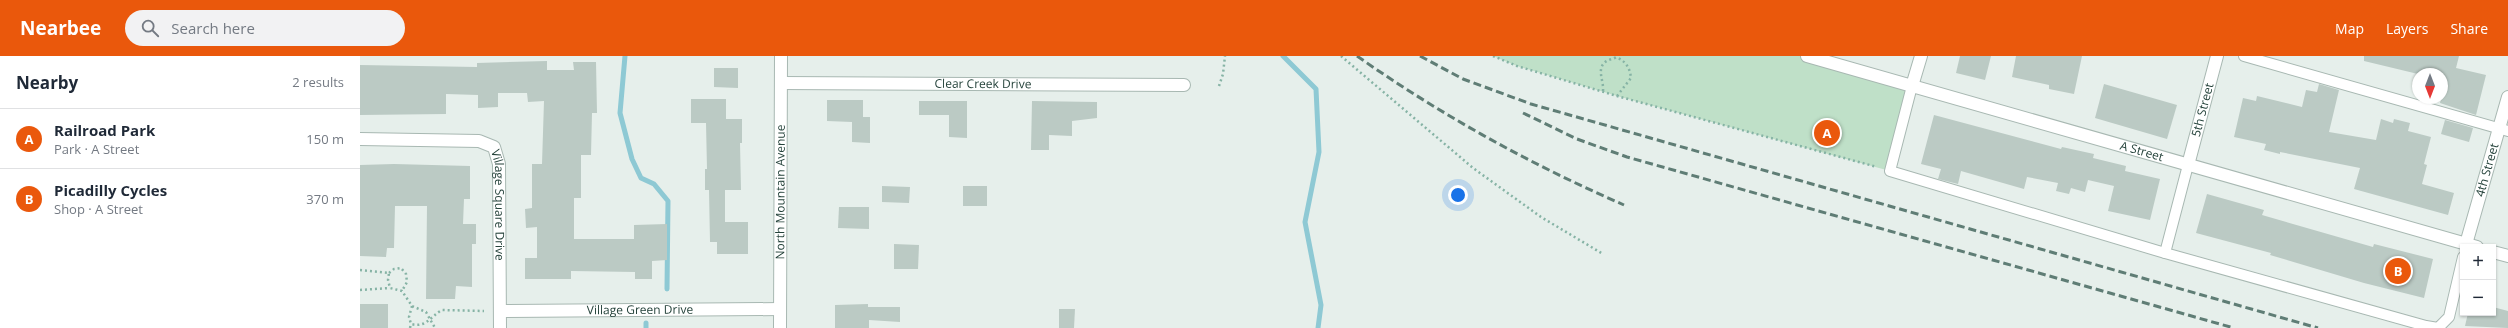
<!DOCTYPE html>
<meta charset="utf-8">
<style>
:root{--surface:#fff;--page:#f2f2f3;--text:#1f2937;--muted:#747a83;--line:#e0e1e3;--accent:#ea580c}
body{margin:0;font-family:"Open Sans",sans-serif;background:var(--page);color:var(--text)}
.controls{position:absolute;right:12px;bottom:12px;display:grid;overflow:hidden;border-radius:0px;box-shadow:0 1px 3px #0004}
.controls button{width:36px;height:36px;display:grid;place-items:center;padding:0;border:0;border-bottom:1px solid var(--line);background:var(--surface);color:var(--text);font:20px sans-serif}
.compass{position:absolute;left:2052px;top:12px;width:36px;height:36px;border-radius:50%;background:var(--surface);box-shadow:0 1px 3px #0004;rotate:180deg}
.you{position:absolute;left:1098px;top:139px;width:14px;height:14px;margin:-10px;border:3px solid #fff;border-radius:50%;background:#1a73e8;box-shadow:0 0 0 6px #1a73e833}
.badge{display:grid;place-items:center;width:26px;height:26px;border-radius:50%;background:var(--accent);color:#fff;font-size:13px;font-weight:700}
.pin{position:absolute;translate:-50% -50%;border:2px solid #fff;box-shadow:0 1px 4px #0006}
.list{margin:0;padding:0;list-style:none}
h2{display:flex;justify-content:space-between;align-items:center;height:52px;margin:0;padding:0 16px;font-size:17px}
h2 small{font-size:13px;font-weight:400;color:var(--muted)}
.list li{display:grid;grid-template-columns:26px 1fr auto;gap:12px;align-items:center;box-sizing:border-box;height:60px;padding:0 16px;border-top:1px solid var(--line)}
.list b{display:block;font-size:15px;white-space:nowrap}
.list p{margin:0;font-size:13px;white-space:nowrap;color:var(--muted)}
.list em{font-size:13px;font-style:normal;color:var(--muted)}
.icon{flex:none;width:22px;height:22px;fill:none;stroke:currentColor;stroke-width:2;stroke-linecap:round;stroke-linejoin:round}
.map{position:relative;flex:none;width:2148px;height:272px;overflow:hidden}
header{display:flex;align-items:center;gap:24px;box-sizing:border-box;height:56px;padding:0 20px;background:var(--accent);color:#fff}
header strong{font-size:19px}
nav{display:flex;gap:22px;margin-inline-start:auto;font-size:14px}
.search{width:280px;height:36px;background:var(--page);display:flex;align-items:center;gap:10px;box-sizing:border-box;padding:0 14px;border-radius:22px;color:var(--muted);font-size:15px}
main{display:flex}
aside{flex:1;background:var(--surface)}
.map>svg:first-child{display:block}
</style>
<header>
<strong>Nearbee</strong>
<div class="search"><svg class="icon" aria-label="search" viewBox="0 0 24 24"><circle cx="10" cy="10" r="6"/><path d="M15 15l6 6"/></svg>Search here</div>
<nav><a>Map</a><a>Layers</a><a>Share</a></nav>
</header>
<main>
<aside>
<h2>Nearby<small>2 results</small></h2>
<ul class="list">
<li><span class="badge">A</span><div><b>Railroad Park</b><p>Park · A Street</p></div><em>150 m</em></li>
<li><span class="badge">B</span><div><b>Picadilly Cycles</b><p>Shop · A Street</p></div><em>370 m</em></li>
</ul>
</aside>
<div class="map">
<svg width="2148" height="272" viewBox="0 0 2148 272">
<rect width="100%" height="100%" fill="#e6efeb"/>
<polygon fill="#bfe0c8" points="1133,0 1447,0 1552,30 1530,115 1257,40 1157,10"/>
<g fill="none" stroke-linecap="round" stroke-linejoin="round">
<g stroke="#8ec9d4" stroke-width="5">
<polyline points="265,0 260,57 272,103 281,122 294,128 308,145 307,233"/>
<polyline points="923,0 956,33 959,96 945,166 961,249 958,272"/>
<polyline points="286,272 286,267"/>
</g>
</g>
<g fill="#bbcac4">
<polygon points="1600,0 1631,0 1625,24 1596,17"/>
<polygon points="1656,0 1722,0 1714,38 1689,33 1689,29 1652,21"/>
<polygon points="2004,0 2099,0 2096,12 2126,19 2116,59 2080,47 2085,25 2082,24 2082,18 2058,18 2004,5"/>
<polygon points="187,5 187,14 214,14 213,6 236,6 237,57 232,57 231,99 221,99 221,142 214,142 214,183 274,183 274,169 307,168 307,204 292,205 292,223 275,223 275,216 211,215 211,223 165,223 165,202 177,202 177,171 166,172 165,153 172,152 172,108 182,108 184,45 168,46 167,37 138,37 138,51 118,52 118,39 86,38 86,58 0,59 0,9 117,11 117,7"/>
<polygon points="354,12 378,12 378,32 354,31"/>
<polygon points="1744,28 1817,49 1807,83 1735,62"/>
<polygon points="1959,28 1979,34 1969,76 2016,84 2021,63 2033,67 2034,63 2050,67 2048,75 2071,81 2064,108 2067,109 2062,128 2094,137 2088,159 1994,133 2000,112 1920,96 1920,98 1904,94 1906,88 1874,81 1883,42 1896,45 1897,40 1942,51 1946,34 1957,36"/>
<polygon points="331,43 366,43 366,63 382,63 382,87 380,87 381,134 365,134 365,166 388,166 388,198 357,198 357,186 350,186 349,134 345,134 345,113 347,113 346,67 331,67"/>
<polygon points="467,44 503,44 503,61 510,61 510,87 492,86 492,66 467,65"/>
<polygon points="559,45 607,45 607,82 589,81 589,59 559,59"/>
<polygon points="672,45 737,46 737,62 712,65 712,80 689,79 689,94 671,94"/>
<polygon points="1574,59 1701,93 1702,91 1734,98 1733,102 1766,110 1765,115 1800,123 1790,164 1748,155 1754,130 1728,124 1725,136 1711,132 1709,138 1696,135 1698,127 1667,121 1664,133 1601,115 1598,128 1578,123 1581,113 1561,108"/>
<polygon points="2085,64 2113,72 2109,86 2081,78"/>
<polygon points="34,108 110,110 110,143 104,143 103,168 116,168 116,188 112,188 112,231 96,230 95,243 66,243 67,150 35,150 34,192 27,192 26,201 0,200 0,109"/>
<polygon points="522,130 550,131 549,147 522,146"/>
<rect x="603" y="130" width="24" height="20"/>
<polygon points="1847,138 1904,154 1902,159 2013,191 2014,188 2073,203 2064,242 2004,227 1910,199 1911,197 1836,177"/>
<polygon points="479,151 509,151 509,173 478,172"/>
<polygon points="534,188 559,189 558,213 534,213"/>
<rect x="0" y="248" width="28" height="24"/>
<polygon points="508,248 508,251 540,251 540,266 509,264 509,272 475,272 475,249"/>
<polygon points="2133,251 2148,255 2148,272 2105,270 2108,257 2133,257"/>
<polygon points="699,253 715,253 714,272 699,272"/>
</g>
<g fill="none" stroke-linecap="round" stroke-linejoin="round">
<defs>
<g id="service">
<polyline points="1884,0 2148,75"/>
<polyline points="1552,30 1530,115 1805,197 2066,270 2078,272 2089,261 2103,201"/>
<polyline points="1805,197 1828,109"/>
</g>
<g id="minor">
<path id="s1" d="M 1447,0 L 2117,191"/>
<path id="s2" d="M 421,27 L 824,29"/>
<polyline points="1552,30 1561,0"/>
<path id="s3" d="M 0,83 L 119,85 L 134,91 L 139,108 L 140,272"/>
<path id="s4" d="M 1828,109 L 1857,0"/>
<path id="s5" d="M 2106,188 L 2148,41"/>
<polyline points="2133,196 2148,200"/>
<path id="s6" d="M 140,255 L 420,253"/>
</g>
<g id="tertiary">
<path id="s7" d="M 420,272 L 421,0"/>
</g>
</defs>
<use href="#service" stroke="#a8b8b2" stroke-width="12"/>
<use href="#minor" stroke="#a8b8b2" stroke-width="14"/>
<use href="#tertiary" stroke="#a8b8b2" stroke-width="14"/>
<g stroke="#86b3a5" stroke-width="2.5" stroke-dasharray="2 3" stroke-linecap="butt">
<polyline points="981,0 1113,112 1181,161 1243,198"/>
<polyline points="1133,0 1157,10 1257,40 1517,111"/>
<polyline points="859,30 863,18 865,0"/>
<path d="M 1243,35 C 1244,25 1237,15 1244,7 C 1248,3 1255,3 1258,0"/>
<path d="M 1257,40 L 1271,22 C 1270,12 1266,6 1258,2"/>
<polyline points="0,214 29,217 28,224 30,232 42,235 52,250 66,256 75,272"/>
<polyline points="29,217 34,213 41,212 46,218 47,226 42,235"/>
<polyline points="0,234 30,232"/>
<path d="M 52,250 L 49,261 L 51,268 C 66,272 70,261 82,254 L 124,255"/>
<polyline points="50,272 51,268"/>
</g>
<use href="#service" stroke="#fff" stroke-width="10"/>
<use href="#minor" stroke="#fff" stroke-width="12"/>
<use href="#tertiary" stroke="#fff" stroke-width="12"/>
<g stroke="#5f7d75" stroke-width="3" stroke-dasharray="8 4" stroke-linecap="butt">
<path d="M 997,0 C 1081,59 1170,108 1264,149"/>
<polyline points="1060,0 1103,23 1171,48 1958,272"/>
<polyline points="1163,57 1217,83 1267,101 1874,272"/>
</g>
</g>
<g text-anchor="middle" stroke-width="3.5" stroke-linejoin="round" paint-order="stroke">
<g font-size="12" fill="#24423a" stroke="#f7fbf9">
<text dy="4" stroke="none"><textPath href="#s2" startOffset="202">Clear Creek Drive</textPath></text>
<text dy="4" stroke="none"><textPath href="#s4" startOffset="57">5th Street</textPath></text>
<text dy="4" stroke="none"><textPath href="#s1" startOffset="348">A Street</textPath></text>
<text dy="4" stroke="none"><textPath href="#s5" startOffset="77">4th Street</textPath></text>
<text dy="4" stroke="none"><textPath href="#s7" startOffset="136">North Mountain Avenue</textPath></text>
<text dy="4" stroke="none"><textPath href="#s3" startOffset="194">Village Square Drive</textPath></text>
<text dy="4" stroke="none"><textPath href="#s6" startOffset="140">Village Green Drive</textPath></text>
</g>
</g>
</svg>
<div class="controls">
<button>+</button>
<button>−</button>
</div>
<svg class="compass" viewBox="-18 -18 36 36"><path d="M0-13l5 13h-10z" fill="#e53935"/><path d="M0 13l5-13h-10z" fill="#747a83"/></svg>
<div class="you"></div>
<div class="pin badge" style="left:1467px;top:77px">A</div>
<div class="pin badge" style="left:2038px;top:215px">B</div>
</div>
</main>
